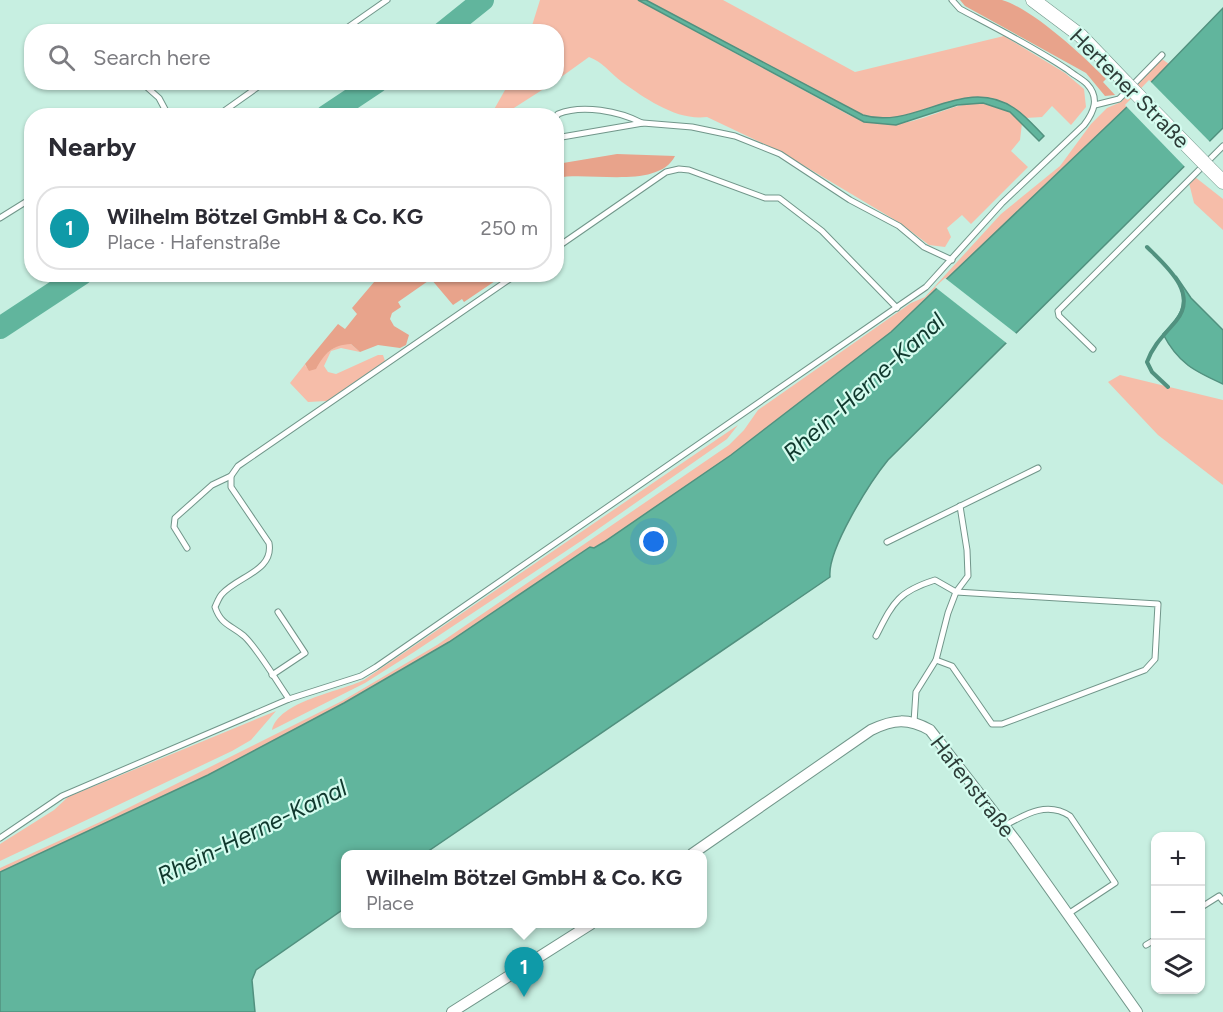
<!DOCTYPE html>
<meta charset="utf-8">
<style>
:root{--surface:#fff;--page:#f2f2f3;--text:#2b2b33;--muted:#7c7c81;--line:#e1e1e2;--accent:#d93025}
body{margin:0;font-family:Figtree,sans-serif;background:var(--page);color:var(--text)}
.controls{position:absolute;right:18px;bottom:18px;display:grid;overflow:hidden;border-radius:12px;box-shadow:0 2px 4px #0004}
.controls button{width:54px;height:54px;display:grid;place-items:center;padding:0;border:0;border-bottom:2px solid var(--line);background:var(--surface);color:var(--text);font:30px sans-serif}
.you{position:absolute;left:654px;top:542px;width:21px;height:21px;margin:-15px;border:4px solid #fff;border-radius:50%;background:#1a73e8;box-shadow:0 0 0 9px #1a73e833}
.badge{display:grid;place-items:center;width:39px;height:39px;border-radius:50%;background:var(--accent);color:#fff;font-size:20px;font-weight:700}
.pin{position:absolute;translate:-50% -50px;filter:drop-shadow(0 2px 3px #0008)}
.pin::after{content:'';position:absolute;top:32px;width:21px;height:18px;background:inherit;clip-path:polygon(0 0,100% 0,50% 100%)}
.popup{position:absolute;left:341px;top:850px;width:366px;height:78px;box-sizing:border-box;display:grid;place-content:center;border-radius:12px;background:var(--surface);filter:drop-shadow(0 2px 4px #0005);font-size:20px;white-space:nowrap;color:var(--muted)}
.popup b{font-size:22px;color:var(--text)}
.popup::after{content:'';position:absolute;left:50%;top:100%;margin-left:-12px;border:12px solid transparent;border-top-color:var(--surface)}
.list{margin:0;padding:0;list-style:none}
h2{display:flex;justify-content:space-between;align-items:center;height:78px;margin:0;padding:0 24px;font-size:26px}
h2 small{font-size:20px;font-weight:400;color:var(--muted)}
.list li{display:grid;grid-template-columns:39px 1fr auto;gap:18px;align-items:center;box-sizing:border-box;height:84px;margin:0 12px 12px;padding:0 12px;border:2px solid var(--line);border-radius:24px}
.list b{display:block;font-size:22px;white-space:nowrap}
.list p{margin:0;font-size:20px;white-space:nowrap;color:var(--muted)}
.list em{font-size:20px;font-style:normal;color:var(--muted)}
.icon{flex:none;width:33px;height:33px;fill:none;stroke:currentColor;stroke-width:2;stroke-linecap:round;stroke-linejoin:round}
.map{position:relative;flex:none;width:1223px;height:1012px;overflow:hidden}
.search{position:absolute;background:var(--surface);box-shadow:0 2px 4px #0004;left:24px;top:24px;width:540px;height:66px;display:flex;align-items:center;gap:15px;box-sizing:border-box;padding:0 21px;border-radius:24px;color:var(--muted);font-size:22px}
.panel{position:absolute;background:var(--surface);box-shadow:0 2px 4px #0004;left:24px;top:108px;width:540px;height:174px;border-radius:24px}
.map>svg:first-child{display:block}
</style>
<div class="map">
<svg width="1223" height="1012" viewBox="0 0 1223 1012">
<rect width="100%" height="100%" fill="#c7efe1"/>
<g fill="#f6bda9">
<path d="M 540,0 L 638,0 L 849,115 C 868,124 888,126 908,122 C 950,113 984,83 1022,123 L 1020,140 L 1011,151 L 1028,167 L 971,224 L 962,215 L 947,228 L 951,237 L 945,247 L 929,245 L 900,223 L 781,152 L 707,117 C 677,121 646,99 622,82 C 610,73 603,62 589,57 L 557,80 L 556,32 L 530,32 Z"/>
<path d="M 646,0 L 723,0 L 855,72 L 1004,36 L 1065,73 L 1084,89 L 1086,107 L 1071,125 L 1052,106 L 1042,117 L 1026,118 C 1016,109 1007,105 994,101 C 957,89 932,114 896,118 C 882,120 869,117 855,112 Z"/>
<polygon points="1162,59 1169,64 1129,105 891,332 731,455 604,542 594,548 590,547 449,642 344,703 208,775 0,872 0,868 100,822 342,701 437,645 729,445 744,430 758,410 911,303 925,297 1001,214 1060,166 1091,124 1107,108 1121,102"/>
<polygon points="509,83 509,82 553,83 503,115 492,113"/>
<polygon points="1195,177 1223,199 1223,230 1194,203 1189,183"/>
<polygon points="340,344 351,344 360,352 341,348 331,351 324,366 328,372 336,374 378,355 383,355 385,361 327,401 308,402 290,383 305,364 306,367"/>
<polygon points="1120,375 1223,400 1223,485 1158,435 1108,382"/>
<path d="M 738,425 L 727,439 L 581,541 L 414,652 L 365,683 L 272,730 C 279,701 339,692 364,680 Z"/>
<polygon points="276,711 251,740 232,751 0,861 0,844 54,810 68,797"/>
</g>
<g fill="#e8a38b">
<path d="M 960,0 C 973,0 990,0 1002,0 C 1033,9 1083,56 1106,79 L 1103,82 L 1115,95 L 1105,96 L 1086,73 L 965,6 Z"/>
<path d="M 617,154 L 675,156 C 658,190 588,171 557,178 L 557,164 Z"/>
<path d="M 380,275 L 380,274 L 504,275 L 464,302 L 462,299 L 453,305 L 431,279 L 398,302 L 401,307 L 392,313 L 390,319 L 394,326 L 409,335 L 406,345 L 400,348 L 378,345 L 360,352 L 351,344 C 332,345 325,353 316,369 L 309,371 L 305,364 L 338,324 L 345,329 L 357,314 L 352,308 Z"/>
</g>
<g fill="#61b59d" stroke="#51917f" stroke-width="1.5">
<path d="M 638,0 L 646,0 L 863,115 C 915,131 963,74 1014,108 C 1025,115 1034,126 1044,136 L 1039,141 L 1010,112 L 983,103 L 957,105 L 896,125 L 864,122 Z"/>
<path d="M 1223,8 L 1223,128 L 888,460 C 870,482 827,550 830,577 L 424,854 L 346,854 L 345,908 L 256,970 L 252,980 L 255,1012 L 0,1012 L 0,872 L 208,775 L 344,703 L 449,642 L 590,547 L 594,548 L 604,542 L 731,455 L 891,332 L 1129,105 Z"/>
<path d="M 1176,276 L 1191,298 L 1223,330 L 1223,384 C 1194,371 1178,363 1163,334 C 1183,314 1189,303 1176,276 Z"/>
</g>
<g fill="#c7efe1">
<polygon points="1149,80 1211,143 1186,168 1125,105"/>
<polygon points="945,278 1018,335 1009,345 935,287"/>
</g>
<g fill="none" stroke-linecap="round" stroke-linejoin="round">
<path stroke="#51917f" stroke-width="4" d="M 1147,247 C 1166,266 1199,293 1176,321 C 1164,335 1153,345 1147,362 L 1152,372 L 1168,387"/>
<g stroke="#61b59d" stroke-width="22">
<polyline points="443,32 483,0"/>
<polyline points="326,116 377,82"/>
<polyline points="0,328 82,274"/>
</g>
<defs>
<g id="service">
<polyline points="341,32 387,0"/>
<polyline points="141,82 159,98 167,113"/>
<polyline points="1095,105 1119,99 1162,55"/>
<polyline points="163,116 167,113 171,116"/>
<polyline points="217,116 265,82"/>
<path d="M 556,117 L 558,114 C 582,104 619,111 642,123"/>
<polyline points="556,138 643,123 692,127 735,136 780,154 850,200 899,226 924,247 952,260"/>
<polyline points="0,218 32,198"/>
<polyline points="556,248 666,172 679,169 689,170 765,198 779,198 822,231 897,308"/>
<polyline points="1093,349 1059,316 1058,311 1223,146"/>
<polyline points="887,542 1038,468"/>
<polyline points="187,548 174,527 175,518 212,485 231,476"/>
<path d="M 876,636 C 893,603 897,592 935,580 L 956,592 L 1158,604 L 1155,659 L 1145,670 L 1002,724 L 992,724 L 952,666 L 936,660"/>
<polyline points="272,675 305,653 278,612"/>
<path d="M 289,699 C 277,682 258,649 244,636 C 231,625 221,625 215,607 C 217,603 219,597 222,594 C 238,576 274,571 269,543 L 231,487 L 231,476 L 238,466 L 517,274"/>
<polyline points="914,722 916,692 936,660 948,613 956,592 968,576 967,550 960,506"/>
<path d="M 1004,826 C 1026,814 1047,801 1070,816 L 1115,883 L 1068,914"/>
<path d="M 0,838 L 62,796 L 289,699 L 361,676 L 376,667 L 926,287 L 1002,203 L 1084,125 C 1094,112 1100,98 1087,84 C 1082,79 1074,75 1068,70 C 1034,47 996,28 960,9 L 952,0"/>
<polyline points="1200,908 1219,896 1223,901"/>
<polyline points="1146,945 1156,939"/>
</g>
<g id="minor">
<path d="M 692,854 L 871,730 C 894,719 908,718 930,730 L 1016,841 L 1137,1012"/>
<polyline points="452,1012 591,924"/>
</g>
<g id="secondary">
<polyline points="1033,0 1081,36 1126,83"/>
<polyline points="1208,167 1223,182"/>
</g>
</defs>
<use href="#service" stroke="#71968a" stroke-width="7"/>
<use href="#minor" stroke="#71968a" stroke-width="12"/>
<use href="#secondary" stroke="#71968a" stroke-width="15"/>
<use href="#service" stroke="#fff" stroke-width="5"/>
<use href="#minor" stroke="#fff" stroke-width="10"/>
<use href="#secondary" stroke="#fff" stroke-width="14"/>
<defs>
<polyline id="secondary-bridge" points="1126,83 1208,167"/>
</defs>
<use href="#secondary-bridge" stroke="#71968a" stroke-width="15" stroke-linecap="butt"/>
<use href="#secondary-bridge" stroke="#fff" stroke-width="14"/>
</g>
<g text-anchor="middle" stroke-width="4.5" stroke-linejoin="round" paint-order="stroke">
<g font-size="22" fill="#2d3d38" stroke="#d4fcef">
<text transform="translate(1130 88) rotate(45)" y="8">Hertener Straße</text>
<text transform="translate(973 786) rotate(52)" y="8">Hafenstraße</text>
</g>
<g font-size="24" font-style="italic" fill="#10382d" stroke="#d4fcef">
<text transform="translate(864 387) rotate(-42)" y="8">Rhein-Herne-Kanal</text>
<text transform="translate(252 832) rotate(-26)" y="8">Rhein-Herne-Kanal</text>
</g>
</g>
</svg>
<div class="controls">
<button>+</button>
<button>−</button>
<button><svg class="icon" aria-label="layers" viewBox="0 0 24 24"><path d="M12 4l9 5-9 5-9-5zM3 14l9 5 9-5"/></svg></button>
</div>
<div class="you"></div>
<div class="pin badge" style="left:524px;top:997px;background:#0f9aa8">1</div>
<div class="popup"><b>Wilhelm Bötzel GmbH &amp; Co. KG</b>Place</div>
<div class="search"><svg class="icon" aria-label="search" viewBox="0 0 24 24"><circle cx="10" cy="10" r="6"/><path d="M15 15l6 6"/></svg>Search here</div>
<section class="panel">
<h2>Nearby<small></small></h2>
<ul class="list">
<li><span class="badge" style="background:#0f9aa8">1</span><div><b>Wilhelm Bötzel GmbH &amp; Co. KG</b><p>Place · Hafenstraße</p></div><em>250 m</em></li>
</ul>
</section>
</div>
